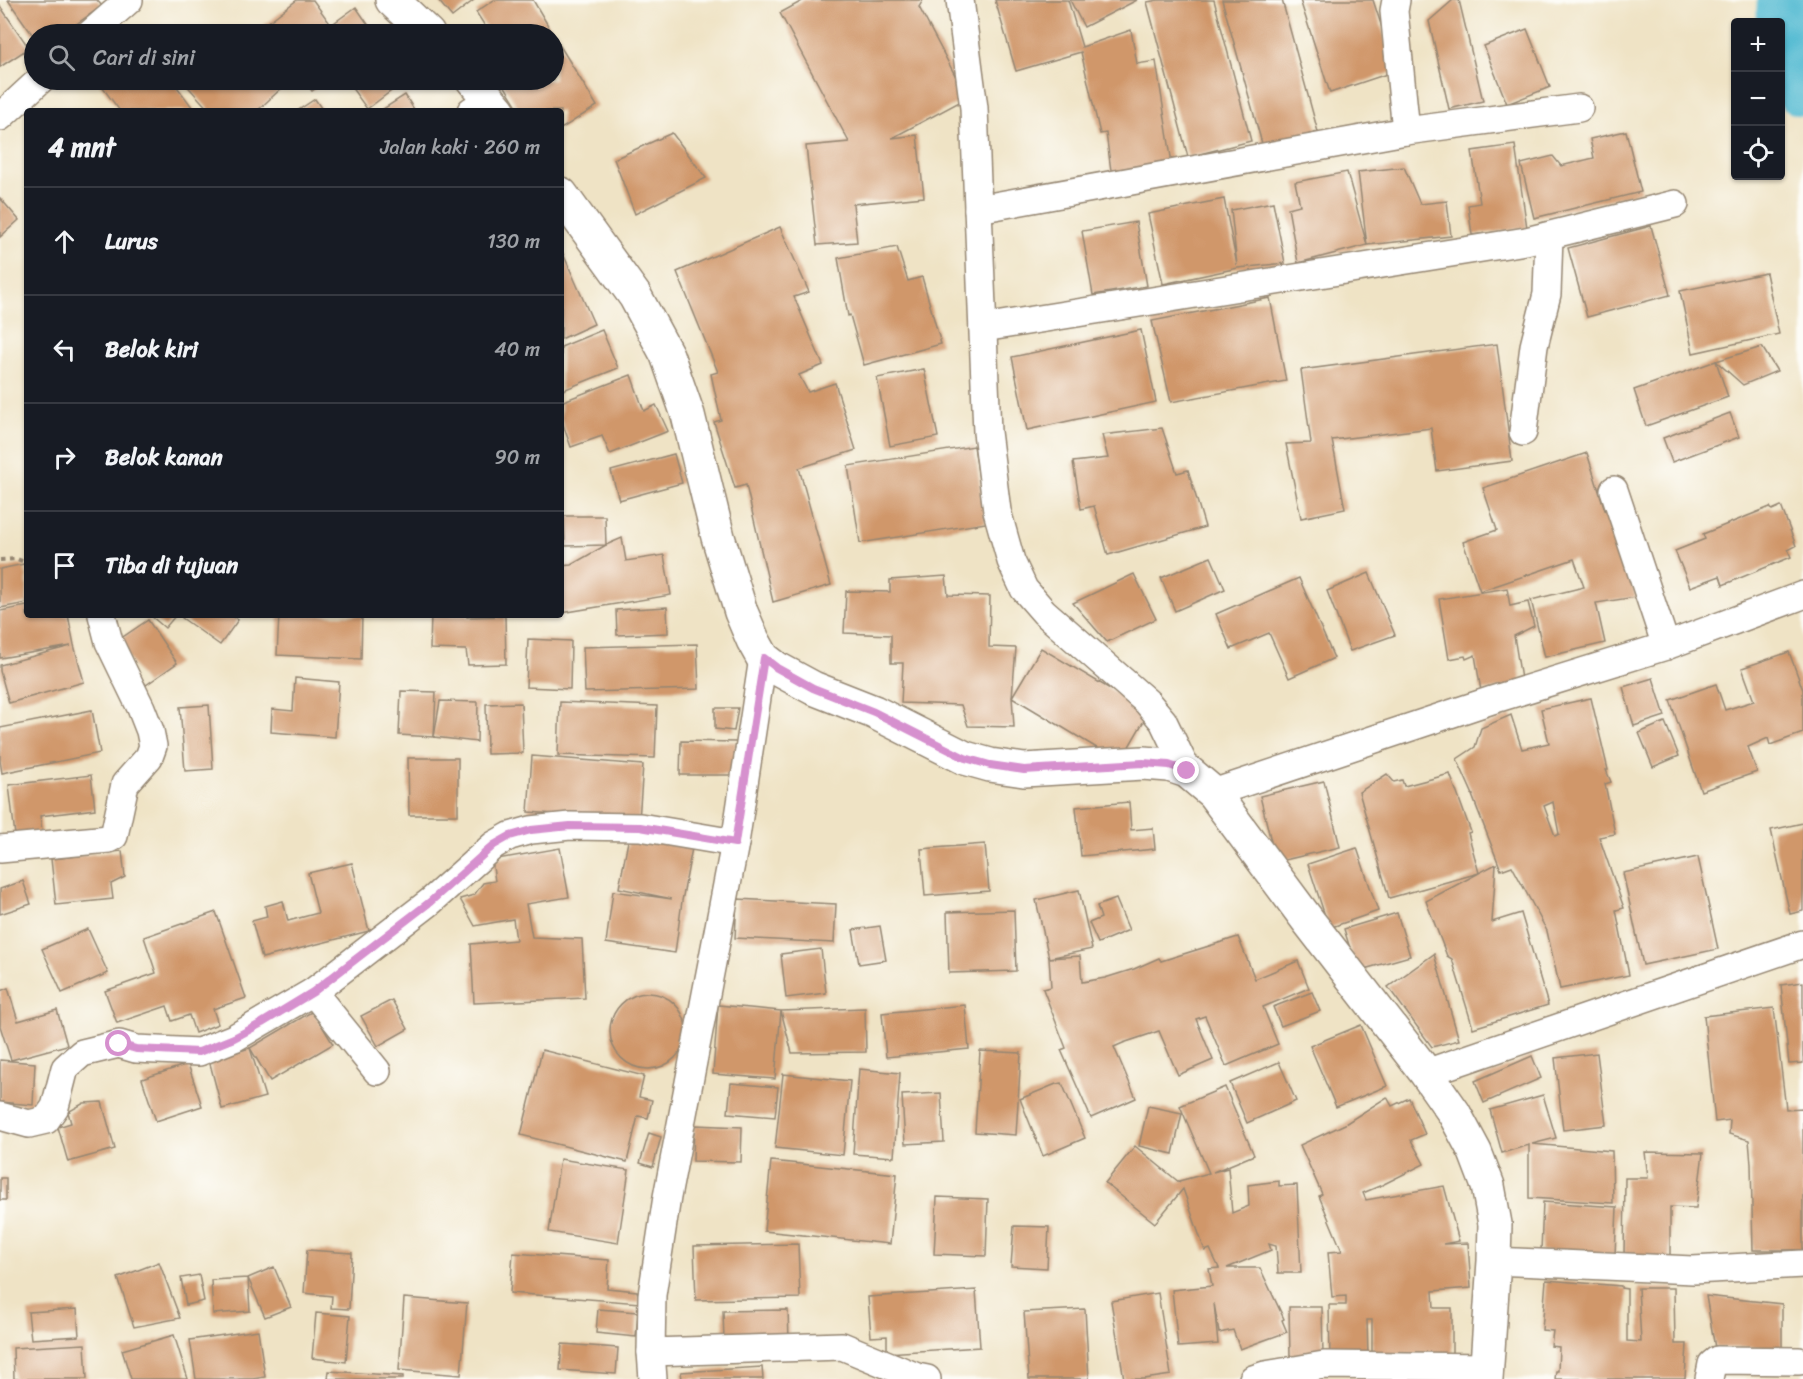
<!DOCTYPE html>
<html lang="id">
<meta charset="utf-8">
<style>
:root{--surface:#171b24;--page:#20242c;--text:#f1f3f6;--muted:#9ea1a6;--line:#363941}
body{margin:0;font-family:Sriracha,sans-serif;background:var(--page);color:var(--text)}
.controls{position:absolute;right:18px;top:18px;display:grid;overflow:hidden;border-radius:6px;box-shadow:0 2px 4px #0004}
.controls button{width:54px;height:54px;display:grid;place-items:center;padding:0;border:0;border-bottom:2px solid var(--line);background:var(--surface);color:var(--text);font:30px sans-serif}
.stop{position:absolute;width:18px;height:18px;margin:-14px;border:4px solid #d690ce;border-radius:50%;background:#fff}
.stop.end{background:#d690ce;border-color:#fff;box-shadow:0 2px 6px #0008}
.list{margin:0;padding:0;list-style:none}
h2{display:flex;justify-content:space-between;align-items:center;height:78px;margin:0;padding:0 24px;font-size:26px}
h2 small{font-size:20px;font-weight:400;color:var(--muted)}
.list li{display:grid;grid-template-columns:39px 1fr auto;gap:18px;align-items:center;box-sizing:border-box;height:108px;padding:0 24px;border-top:2px solid var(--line)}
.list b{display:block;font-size:22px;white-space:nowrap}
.list em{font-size:20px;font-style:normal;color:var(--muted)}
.icon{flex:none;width:33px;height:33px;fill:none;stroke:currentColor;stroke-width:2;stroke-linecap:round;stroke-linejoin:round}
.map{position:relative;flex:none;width:1803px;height:1379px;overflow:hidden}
.search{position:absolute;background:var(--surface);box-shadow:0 2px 4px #0004;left:24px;top:24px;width:540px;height:66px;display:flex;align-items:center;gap:15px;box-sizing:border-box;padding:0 21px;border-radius:33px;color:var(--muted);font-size:22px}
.panel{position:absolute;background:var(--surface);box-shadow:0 2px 4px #0004;left:24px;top:108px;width:540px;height:510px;border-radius:6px}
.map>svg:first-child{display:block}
</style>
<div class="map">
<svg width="1803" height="1379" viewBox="0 0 1803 1379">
<rect width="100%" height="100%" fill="#fdfcf7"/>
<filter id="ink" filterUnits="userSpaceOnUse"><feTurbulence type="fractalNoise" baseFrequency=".0167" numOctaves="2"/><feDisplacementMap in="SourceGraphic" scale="12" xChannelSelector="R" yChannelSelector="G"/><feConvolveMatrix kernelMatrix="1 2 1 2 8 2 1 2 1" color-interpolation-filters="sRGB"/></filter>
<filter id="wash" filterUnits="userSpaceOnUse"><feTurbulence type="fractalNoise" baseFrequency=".008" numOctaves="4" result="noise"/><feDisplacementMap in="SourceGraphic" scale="24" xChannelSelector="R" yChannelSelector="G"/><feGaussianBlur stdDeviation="1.35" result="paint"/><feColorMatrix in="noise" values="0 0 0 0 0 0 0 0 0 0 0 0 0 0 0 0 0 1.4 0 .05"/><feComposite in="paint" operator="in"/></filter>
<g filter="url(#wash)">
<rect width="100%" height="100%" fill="#efe3c5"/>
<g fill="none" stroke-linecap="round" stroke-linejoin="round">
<polyline stroke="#56bcd3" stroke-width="62" points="1788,0 1787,16 1803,85"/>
</g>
<g id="blocks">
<g fill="#d0976b" fill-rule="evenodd">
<polygon points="8,0 97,0 102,6 62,34 34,34 34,37"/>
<polygon points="297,0 313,0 331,25 356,7 374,33 372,34 270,34 263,26"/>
<polygon points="438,0 474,0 452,17"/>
<polygon points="494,0 533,0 553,34 523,34 535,26 521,34 490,34 476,12"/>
<polygon points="804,0 923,0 919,7 967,98 892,138 917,135 924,197 853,204 857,242 817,245 806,146 849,142 780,13"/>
<polygon points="995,0 1068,0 1082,47 1131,30 1137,64 1156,61 1173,170 1112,178 1106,133 1100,134 1081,52 1016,71"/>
<polygon points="1070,0 1137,0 1084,27"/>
<polygon points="1158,0 1214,0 1251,141 1188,157 1147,2"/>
<polygon points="1222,0 1282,0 1318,132 1263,147"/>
<polygon points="1300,0 1373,0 1396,71 1330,93"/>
<polygon points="1453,0 1459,0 1483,101 1449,109 1429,21"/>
<polygon points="0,6 29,48 0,67"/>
<polygon points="1527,29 1550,87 1507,104 1484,46"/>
<polygon points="554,36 597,106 561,129 561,111 520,111 501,80 554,80"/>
<polygon points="97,80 172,80 195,111 120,111"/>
<polygon points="182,80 282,80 286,84 257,111 210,111"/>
<polygon points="303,80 327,80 312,91"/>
<polygon points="346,80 395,80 399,85 367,109"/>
<polygon points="405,95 415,111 380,111"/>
<polygon points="315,99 323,111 297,111"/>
<polygon points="1626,131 1641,192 1534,218 1521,164 1553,156 1561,166 1594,158 1590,139"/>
<polygon points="672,133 706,178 635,214 614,159"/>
<polygon points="1515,145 1527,228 1472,235 1468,205 1480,203 1472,151"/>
<polygon points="1404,167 1420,204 1447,201 1451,236 1367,245 1298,263 1288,208 1300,205 1295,182 1347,172 1367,245 1358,172"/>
<polygon points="0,198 19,220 0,237"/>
<polygon points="1224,199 1237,265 1231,210 1273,202 1285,263 1238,268 1163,284 1148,214"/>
<polygon points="1136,222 1147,286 1093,295 1082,231"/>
<polygon points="1651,226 1670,295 1587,317 1568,248"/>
<polygon points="780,227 809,292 794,297 823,365 799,375 808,392 835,383 856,450 799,468 831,585 773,602 746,485 735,488 714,422 721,420 711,374 718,372 677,272"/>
<polygon points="897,247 908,281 922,277 941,344 864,365 850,315 848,316 838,258"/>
<polygon points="561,249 594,324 561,339"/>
<polygon points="1766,273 1779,334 1693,353 1680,291"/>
<polygon points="1270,298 1286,381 1171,402 1152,321"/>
<polygon points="602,330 618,368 561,391 561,347"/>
<polygon points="1141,330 1156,402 1027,430 1012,357"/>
<polygon points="1497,344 1512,461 1437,471 1431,428 1332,440 1345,509 1301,518 1286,444 1311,443 1301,370"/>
<polygon points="1762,347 1777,371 1743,385 1716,361"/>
<polygon points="1716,361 1728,397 1646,426 1634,390"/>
<polygon points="924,369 938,437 890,446 877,378"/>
<polygon points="631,375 644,411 656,405 668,431 610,454 602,436 571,447 561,419 561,402"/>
<polygon points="1730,413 1739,437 1672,462 1663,438"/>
<polygon points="1162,428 1177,473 1188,470 1205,527 1108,555 1094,506 1081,509 1073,462 1108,458 1102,435"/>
<polygon points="974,446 986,523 860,543 848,466"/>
<polygon points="1587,453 1605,510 1612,507 1636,597 1596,603 1605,643 1545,657 1531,600 1584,587 1574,559 1480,591 1463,542 1497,530 1483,488"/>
<polygon points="674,454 682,483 619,500 611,471"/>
<polygon points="1781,506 1796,546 1788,550 1791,557 1723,585 1720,576 1690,587 1675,551 1705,539 1703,534 1770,507 1772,510"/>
<polygon points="564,516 605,516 606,545 565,546"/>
<polygon points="622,538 626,561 664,555 671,595 561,613 561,566 571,565 606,545"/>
<polygon points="1211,557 1225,589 1175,611 1161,578"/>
<polygon points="24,564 27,578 27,603 0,608 0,569"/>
<polygon points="1369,573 1395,635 1350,651 1327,591"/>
<polygon points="1134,574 1156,619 1107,642 1073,603"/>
<polygon points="946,576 948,595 990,596 989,647 1016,648 1012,697 1041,648 1149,712 1120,762 1012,697 1014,727 968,726 961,705 901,703 903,663 891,663 891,635 844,633 846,591 890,592 890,580"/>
<polygon points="1299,578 1334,658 1289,678 1269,633 1231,649 1216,614"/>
<polygon points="1507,588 1510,606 1528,602 1534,626 1514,636 1522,685 1481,691 1475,655 1466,659 1465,656 1449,659 1439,599"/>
<polygon points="27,606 27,615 68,615 74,645 84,682 9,703 0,671 0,665 71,646 0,658 0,611"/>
<polygon points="667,607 668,633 617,635 616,610"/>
<polygon points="150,615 176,615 165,628"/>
<polygon points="185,615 231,615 238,620 220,645 182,618"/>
<polygon points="279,615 362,615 361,659 277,655"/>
<polygon points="431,615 467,615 467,617 505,616 506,664 468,665 466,650 430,649"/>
<polygon points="148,620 177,663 146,685 117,641"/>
<polygon points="528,639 571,641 570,689 526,687"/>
<polygon points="697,644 699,689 585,692 583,647"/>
<polygon points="1789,652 1803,690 1803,733 1770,745 1768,738 1748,747 1757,772 1701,791 1670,700 1716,684 1725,710 1754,701 1742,668"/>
<polygon points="295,678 339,682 335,737 271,732 272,709 293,711"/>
<polygon points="1653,678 1665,716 1634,726 1623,687"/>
<polygon points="401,691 436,692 434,737 399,735"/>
<path d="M 1591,698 L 1608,770 L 1606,770 L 1611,782 L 1605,784 L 1615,834 L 1599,837 L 1624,908 L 1616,910 L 1629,975 L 1560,989 L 1547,931 L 1512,866 L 1501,870 L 1472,795 L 1473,795 L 1457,759 L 1475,747 L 1481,728 L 1511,715 L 1522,749 L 1549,743 L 1541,709 ZM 1553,802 L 1559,834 L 1555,836 L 1544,806 Z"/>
<polygon points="440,701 478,702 477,742 434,737"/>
<polygon points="560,702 657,706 655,758 558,755"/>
<polygon points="521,703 523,753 487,754 486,704"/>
<polygon points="209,705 213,769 185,771 180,707"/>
<polygon points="715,708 738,708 734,731 715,729"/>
<polygon points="92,710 100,753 2,773 0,761 0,728"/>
<polygon points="1665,722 1679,756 1653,767 1639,733"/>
<polygon points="681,741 736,742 736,775 680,775"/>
<polygon points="532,756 643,765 639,820 528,812"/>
<polygon points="408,758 458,758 458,815 409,815"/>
<polygon points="1387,774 1394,782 1402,780 1404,786 1450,774 1471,832 1468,833 1479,873 1496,864 1492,922 1521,913 1548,1005 1473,1028 1452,959 1447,956 1426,901 1479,873 1389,898 1359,792"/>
<polygon points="91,775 95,809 40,816 42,832 15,835 9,785"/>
<polygon points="1324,781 1340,847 1276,862 1260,796"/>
<polygon points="1129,802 1131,830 1153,828 1155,849 1081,856 1076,807"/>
<polygon points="1803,823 1803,911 1790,914 1771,830"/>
<polygon points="629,836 692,848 682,901 675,953 606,943 613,891 672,899 619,888"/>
<polygon points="985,844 989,891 925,896 921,849"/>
<polygon points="560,848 569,897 526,904 532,937 582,939 585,998 474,1003 471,944 516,940 513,919 475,926 460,899 474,895 483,883 495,881 492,860"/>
<polygon points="1357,848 1378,911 1329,928 1308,864"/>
<polygon points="122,851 125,877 111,884 113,899 56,905 51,859"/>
<polygon points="1698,857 1718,949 1643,965 1623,873"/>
<polygon points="352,863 369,931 262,958 252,921 267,917 265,906 283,901 288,921 318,913 308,873"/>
<polygon points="23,881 31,904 0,914 0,889"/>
<polygon points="1079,890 1092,949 1049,958 1080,956 1082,982 1105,978 1134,969 1159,958 1161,961 1238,937 1255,979 1298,961 1309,988 1263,1007 1278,1044 1226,1066 1205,1016 1196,1019 1213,1060 1178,1075 1159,1031 1123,1043 1114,1047 1136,1098 1091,1118 1061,1050 1066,1048 1043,989 1051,987 1049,958 1036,900"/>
<polygon points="737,899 836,904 834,943 735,938"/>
<polygon points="1116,899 1129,930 1098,943 1089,923 1101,918 1097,906"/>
<polygon points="1014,910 1016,971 949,973 947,912"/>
<polygon points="216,912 246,998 213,1009 218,1024 195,1033 189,1015 172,1021 167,1006 117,1023 105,991 156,973 144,937"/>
<polygon points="1397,913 1410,956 1357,971 1344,929"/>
<polygon points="880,926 886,960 859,964 853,930"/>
<polygon points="88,929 108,973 62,993 42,949"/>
<polygon points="821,949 826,993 786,998 781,954"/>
<polygon points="1434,954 1459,1040 1432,1047 1388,987"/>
<polygon points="1803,982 1803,1063 1789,1064 1781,985"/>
<polygon points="8,988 18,1021 57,1010 67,1045 11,1060 0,1026 0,991"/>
<polygon points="1312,992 1320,1011 1281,1026 1273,1007"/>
<circle cx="648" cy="1031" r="38"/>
<polygon points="392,1000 408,1029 378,1046 361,1016"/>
<polygon points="718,1005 781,1011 865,1008 866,1052 792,1053 781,1011 775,1079 713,1074"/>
<polygon points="965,1005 969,1049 886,1057 882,1013"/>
<polygon points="1774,1008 1786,1109 1803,1108 1803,1250 1753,1250 1751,1164 1749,1140 1729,1134 1730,1120 1715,1122 1704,1016"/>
<polygon points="313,1011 333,1044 270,1081 250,1048"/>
<polygon points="1361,1025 1387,1086 1336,1107 1310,1046"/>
<polygon points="250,1048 265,1097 222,1109 209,1060"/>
<polygon points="542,1050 644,1076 639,1097 652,1100 648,1118 638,1116 627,1162 521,1135"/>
<polygon points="980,1051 1021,1053 1016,1135 975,1132"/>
<polygon points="1597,1053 1606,1125 1563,1130 1555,1058"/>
<polygon points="1532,1056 1541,1078 1484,1103 1475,1081"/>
<polygon points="0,1060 35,1063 33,1105 0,1102"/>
<polygon points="1279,1062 1296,1101 1247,1123 1230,1083"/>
<polygon points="188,1064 202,1106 156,1121 142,1079"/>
<polygon points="859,1069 900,1073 894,1157 853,1154"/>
<polygon points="783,1074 850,1081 843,1155 775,1148"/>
<polygon points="731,1083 778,1087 775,1117 728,1113"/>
<polygon points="1062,1083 1085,1138 1043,1156 1020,1099 1056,1084"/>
<polygon points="1225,1087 1254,1155 1213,1172 1228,1168 1232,1213 1249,1206 1248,1185 1279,1181 1279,1186 1297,1185 1301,1273 1278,1273 1276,1246 1269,1244 1271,1250 1227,1268 1260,1268 1284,1319 1282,1320 1287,1332 1240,1349 1233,1330 1219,1333 1214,1303 1218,1344 1178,1347 1172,1290 1212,1286 1209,1269 1219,1268 1210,1249 1205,1251 1183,1189 1155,1223 1105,1183 1135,1146 1180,1183 1179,1181 1209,1173 1180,1106"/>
<polygon points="941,1093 944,1142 905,1144 902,1095"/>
<polygon points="1543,1095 1556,1138 1532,1144 1612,1151 1613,1203 1529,1198 1529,1145 1502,1153 1490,1110"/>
<polygon points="1387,1097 1392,1106 1409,1098 1425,1134 1411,1140 1424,1164 1382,1185 1363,1193 1366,1200 1444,1186 1459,1241 1443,1244 1468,1243 1471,1288 1433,1291 1434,1308 1452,1308 1452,1356 1372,1355 1372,1320 1367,1320 1368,1359 1330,1359 1329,1305 1346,1305 1346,1296 1332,1297 1328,1252 1342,1251 1319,1196 1322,1194 1300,1145 1345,1124"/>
<polygon points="102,1102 115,1149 68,1162 58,1127 71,1123 68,1112 84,1103"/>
<polygon points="1148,1106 1182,1113 1173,1154 1139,1146"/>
<polygon points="694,1125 742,1127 741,1162 693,1161"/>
<polygon points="649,1133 661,1137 653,1167 640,1163"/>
<polygon points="1645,1152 1703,1153 1696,1208 1670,1207 1670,1260 1624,1259 1625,1178 1648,1178"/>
<polygon points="560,1159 629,1170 618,1243 549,1232"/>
<polygon points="771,1161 897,1174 890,1244 764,1231"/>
<rect x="0" y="1178" width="6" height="22"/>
<polygon points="937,1197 988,1199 986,1256 934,1254"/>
<polygon points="1543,1202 1617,1207 1615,1255 1541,1251"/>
<polygon points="1014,1226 1049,1227 1047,1268 1011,1266"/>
<polygon points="798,1244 800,1298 696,1300 694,1246"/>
<polygon points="307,1250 352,1253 349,1309 331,1308 332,1296 304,1293"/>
<polygon points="513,1253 609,1260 607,1288 637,1291 640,1303 510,1293"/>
<polygon points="159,1262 180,1318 134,1327 118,1278"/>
<polygon points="274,1267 291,1307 265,1317 248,1278 250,1311 213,1314 211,1280 248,1278"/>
<polygon points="199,1275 204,1301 186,1305 181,1278"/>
<polygon points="1546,1280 1621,1286 1621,1288 1627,1289 1627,1341 1641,1342 1638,1288 1674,1288 1675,1344 1687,1344 1685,1379 1555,1379 1556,1371 1558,1371 1559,1347 1551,1346 1553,1331 1542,1330"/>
<polygon points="976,1290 980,1347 887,1353 887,1336 871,1337 868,1297"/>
<polygon points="1158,1293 1171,1375 1144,1379 1124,1379 1111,1301"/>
<polygon points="1706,1296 1782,1304 1782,1348 1715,1348"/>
<polygon points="404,1298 467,1303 461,1375 399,1370"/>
<polygon points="1289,1307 1322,1307 1323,1356 1290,1356"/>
<polygon points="77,1309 79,1336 31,1339 28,1312"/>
<polygon points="598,1309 638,1312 636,1337 596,1333"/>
<polygon points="1085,1309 1089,1379 1029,1379 1024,1312"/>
<polygon points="788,1310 789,1340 724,1341 723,1311"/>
<polygon points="316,1313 350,1316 346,1362 312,1358"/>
<polygon points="258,1330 265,1377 253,1379 196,1379 190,1340"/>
<polygon points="174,1335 188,1379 131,1379 122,1350"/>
<polygon points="85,1344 87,1379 14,1379 13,1348"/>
<polygon points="562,1344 618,1348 616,1374 560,1370"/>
<polygon points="762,1367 763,1379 682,1379 681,1372"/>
<polygon points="329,1371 403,1376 403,1379 328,1379"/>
</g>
</g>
</g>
<g filter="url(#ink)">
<use href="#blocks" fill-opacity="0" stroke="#958672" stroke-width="1.5"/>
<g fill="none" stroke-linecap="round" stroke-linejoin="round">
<defs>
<g id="minor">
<polyline points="960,0 974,108 987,432 997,511 1011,561 1024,589 1044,612 1147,702 1163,721 1187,771"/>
<polyline points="1396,0 1394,11 1406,131"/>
<polyline points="90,34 129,0"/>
<polyline points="471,111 490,99"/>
<polyline points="0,117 40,80"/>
<polyline points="978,209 1406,131 1579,108"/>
<polyline points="983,328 1526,241 1675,204"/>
<polyline points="1523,432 1534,346 1547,294 1549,236"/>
<polyline points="1614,490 1666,646"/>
<polyline points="1213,793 1492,700 1666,646 1803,595"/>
<polyline points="0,849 109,839 114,836 125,784 149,757 153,746 150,731 141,708 109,642 102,615"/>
<polyline points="313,992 377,1071"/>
<polyline points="1426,1073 1803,944"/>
<polyline points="0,1116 29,1124 46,1120 55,1107 65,1068 82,1053 119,1044 136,1049 199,1052 234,1038 313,992 430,902 494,845 510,836 531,830 570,826 640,827 735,843"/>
<polyline points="1494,1261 1693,1270 1803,1264"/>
<polyline points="651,1352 842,1346 917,1377 927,1379"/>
<polyline points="653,1379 651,1352 652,1295 667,1197 735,843 763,658"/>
<polyline points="1253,1379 1265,1375 1324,1365 1486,1367"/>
<polyline points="1709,1379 1712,1364 1717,1360 1799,1361"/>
</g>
<g id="tertiary">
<polyline points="392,0 428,34"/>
<polyline points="473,80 499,111"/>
<polyline points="561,194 635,296 667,355 688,415 718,537 741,612 753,640 763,658 776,668 813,688 874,712 965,758 990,765 1024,770 1143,763 1169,765 1187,771 1213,793 1309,922 1426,1073 1454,1113 1475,1152 1488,1186 1495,1224 1494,1261 1486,1379"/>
</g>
</defs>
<use href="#minor" stroke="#958672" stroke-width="30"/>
<use href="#tertiary" stroke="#958672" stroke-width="36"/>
<polyline stroke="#958672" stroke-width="4" stroke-dasharray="4.5 4.5" stroke-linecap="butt" points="0,560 17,559 27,563"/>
<use href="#minor" stroke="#fff" stroke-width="27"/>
<use href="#tertiary" stroke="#fff" stroke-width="33"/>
</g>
</g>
<g fill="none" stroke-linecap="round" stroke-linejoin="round" filter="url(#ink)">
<polyline stroke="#d690ce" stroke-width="8" points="119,1044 136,1049 199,1052 234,1038 262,1023 313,992 430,902 494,845 510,836 531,830 570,826 640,827 735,843 764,658 777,668 813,688 874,712 965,758 990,765 1024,770 1143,763 1169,765 1187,771"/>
</g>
</svg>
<div class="controls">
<button>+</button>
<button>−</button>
<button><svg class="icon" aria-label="locate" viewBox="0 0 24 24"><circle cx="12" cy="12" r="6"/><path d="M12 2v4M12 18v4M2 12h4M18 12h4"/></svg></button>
</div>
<div class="stop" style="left:119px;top:1044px"></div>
<div class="stop end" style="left:1187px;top:771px"></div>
<div class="search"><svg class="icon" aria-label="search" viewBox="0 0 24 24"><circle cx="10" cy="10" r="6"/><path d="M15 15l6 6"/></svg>Cari di sini</div>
<section class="panel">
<h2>4 mnt<small>Jalan kaki · 260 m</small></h2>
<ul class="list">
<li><svg class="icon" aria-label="ahead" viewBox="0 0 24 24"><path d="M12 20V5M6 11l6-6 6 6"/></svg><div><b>Lurus</b></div><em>130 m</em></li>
<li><svg class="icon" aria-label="left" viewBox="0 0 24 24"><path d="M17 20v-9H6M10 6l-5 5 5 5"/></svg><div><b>Belok kiri</b></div><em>40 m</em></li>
<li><svg class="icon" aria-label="right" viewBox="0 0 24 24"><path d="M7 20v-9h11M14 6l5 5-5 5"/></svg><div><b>Belok kanan</b></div><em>90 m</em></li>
<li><svg class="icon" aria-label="arrive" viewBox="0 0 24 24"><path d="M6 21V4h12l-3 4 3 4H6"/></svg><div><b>Tiba di tujuan</b></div></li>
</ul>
</section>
</div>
